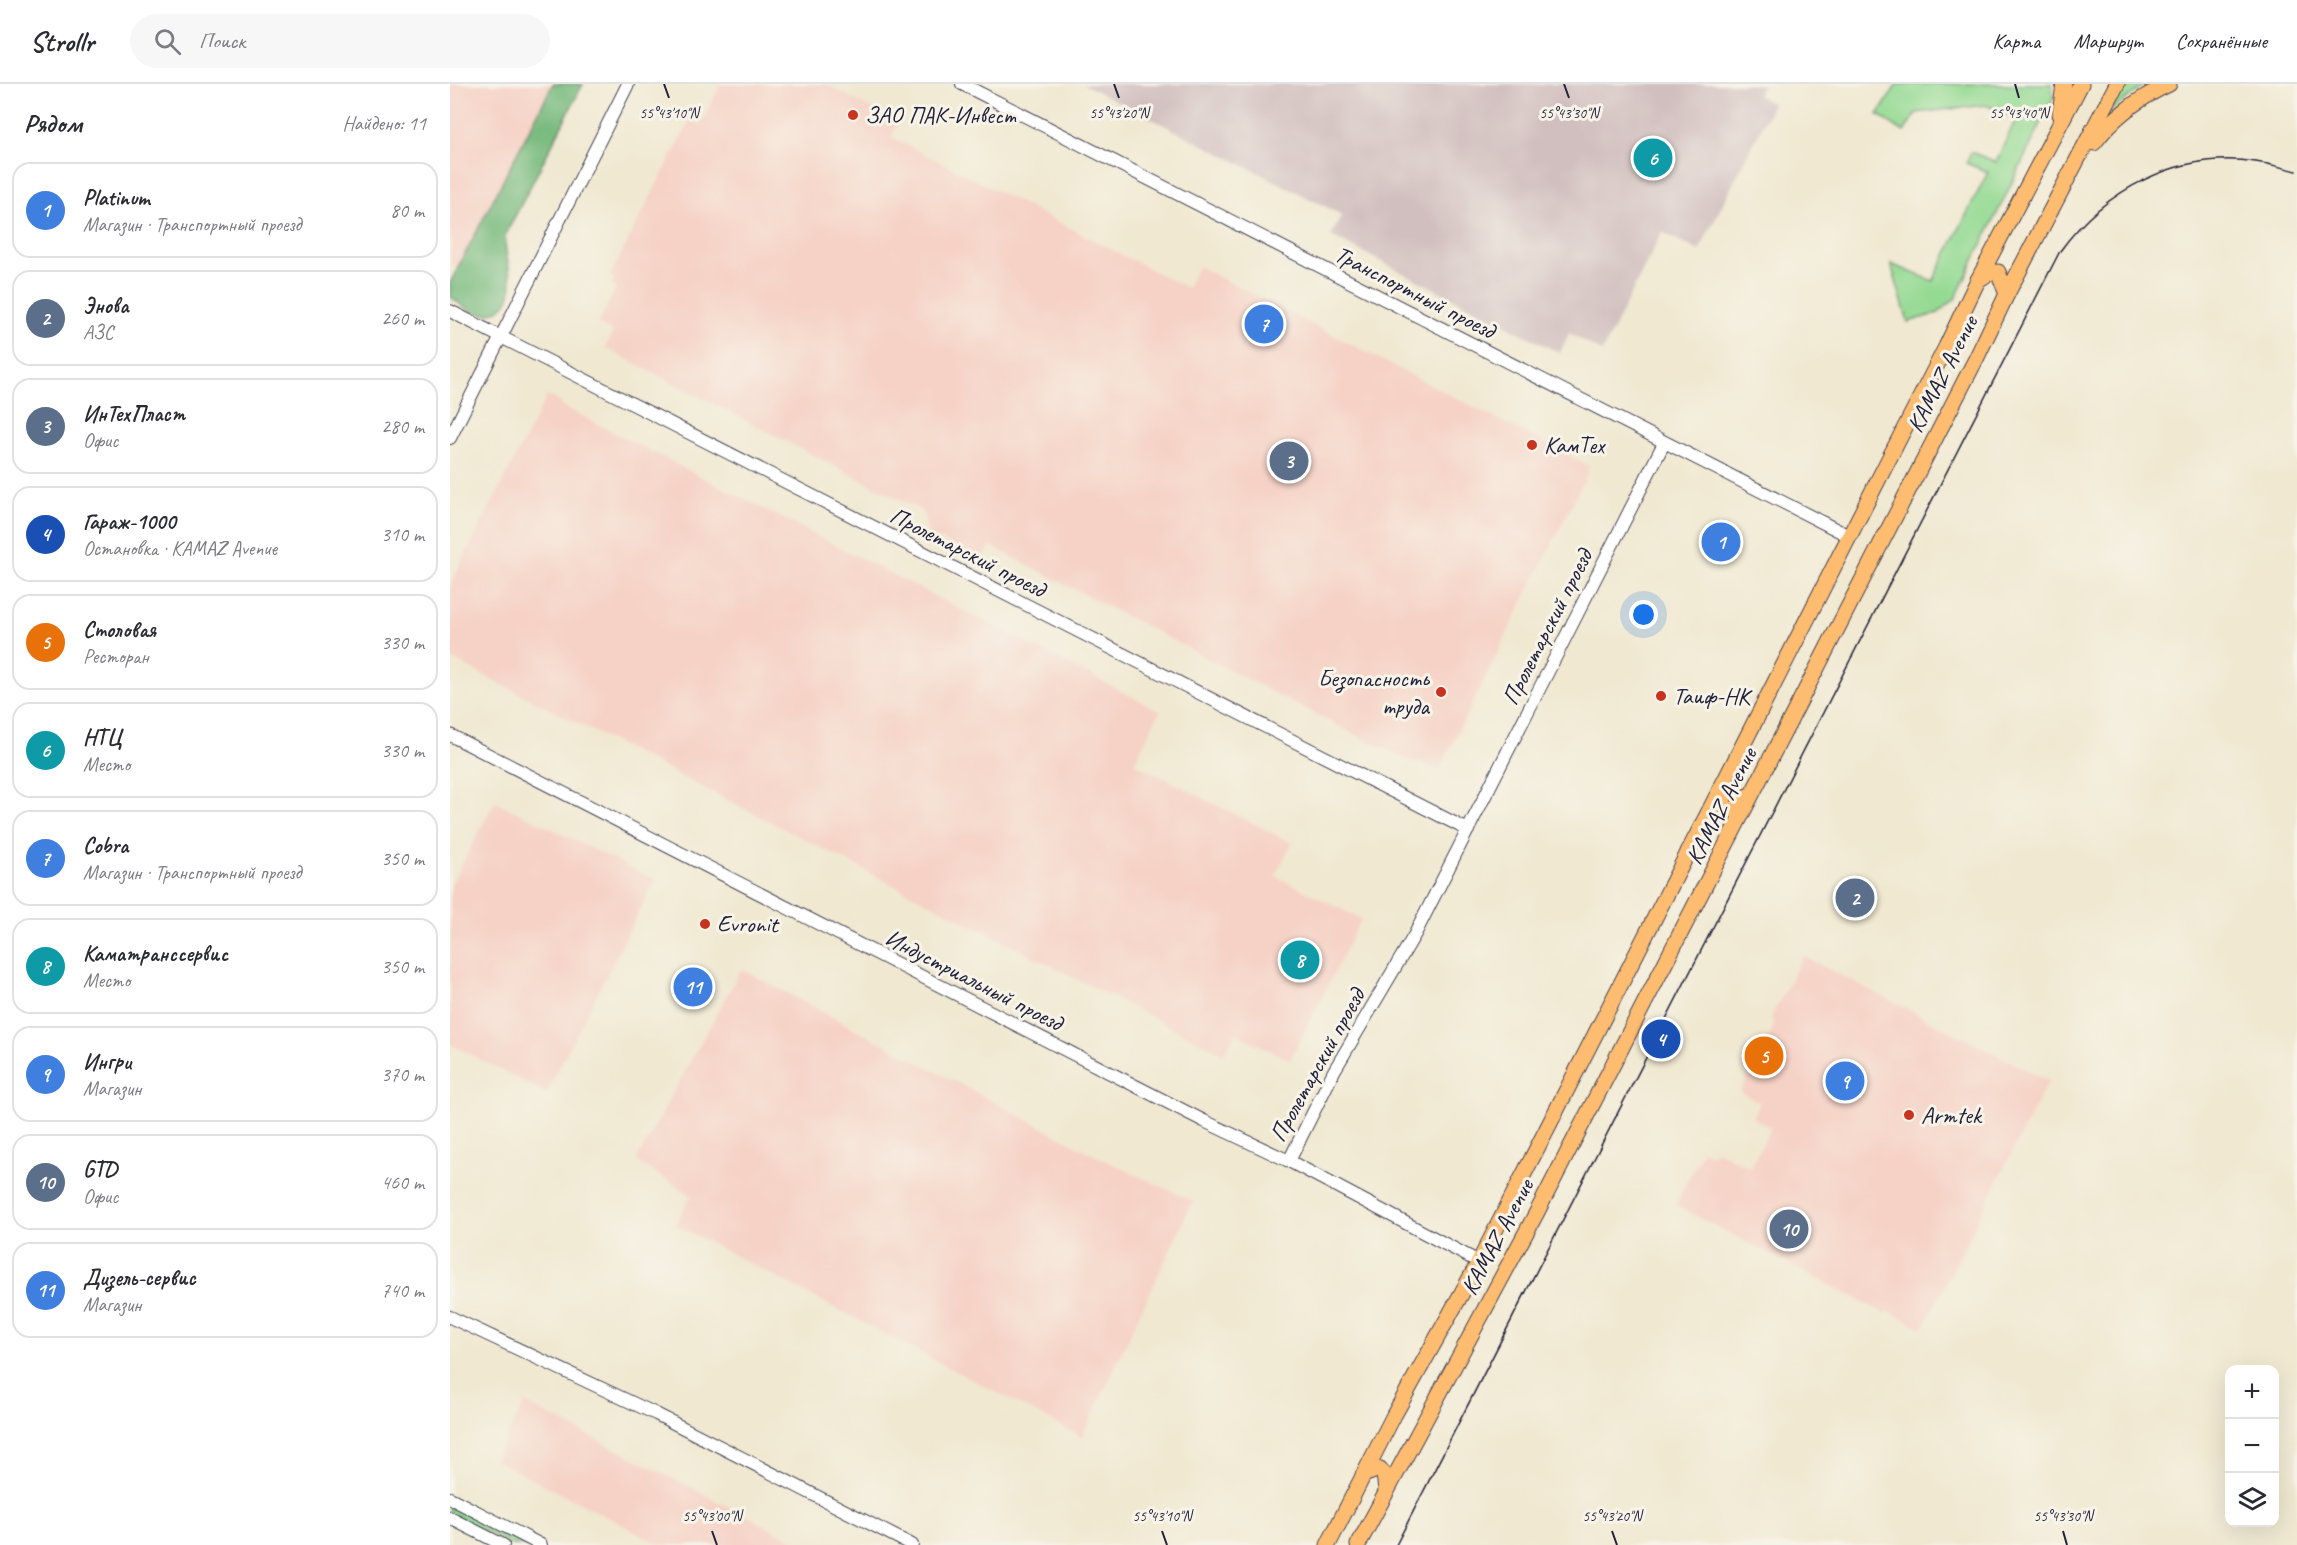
<!DOCTYPE html>
<html lang="ru">
<meta charset="utf-8">
<style>
:root{--surface:#fff;--page:#f7f7f7;--text:#2b2b33;--muted:#7c7c81;--line:#e1e1e2;--accent:#7c3aed}
body{margin:0;font-family:Caveat,sans-serif;background:var(--page);color:var(--text)}
.controls{position:absolute;right:18px;bottom:18px;display:grid;overflow:hidden;border-radius:12px;box-shadow:0 6px 24px #0002}
.controls button{width:54px;height:54px;display:grid;place-items:center;padding:0;border:0;border-bottom:2px solid var(--line);background:var(--surface);color:var(--text);font:30px sans-serif}
.you{position:absolute;left:1194px;top:531px;width:21px;height:21px;margin:-15px;border:4px solid #fff;border-radius:50%;background:#1a73e8;box-shadow:0 0 0 9px #1a73e833}
.badge{display:grid;place-items:center;width:39px;height:39px;border-radius:50%;background:var(--accent);color:#fff;font-size:20px;font-weight:700}
.pin{position:absolute;translate:-50% -50%;border:3px solid #fff;box-shadow:0 2px 6px #0006}
.list{margin:0;padding:0;list-style:none}
h2{display:flex;justify-content:space-between;align-items:center;height:78px;margin:0;padding:0 24px;font-size:26px}
h2 small{font-size:20px;font-weight:400;color:var(--muted)}
.list li{display:grid;grid-template-columns:39px 1fr auto;gap:18px;align-items:center;box-sizing:border-box;height:96px;margin:0 12px 12px;padding:0 12px;border:2px solid var(--line);border-radius:18px}
.list b{display:block;font-size:22px;white-space:nowrap}
.list p{margin:0;font-size:20px;white-space:nowrap;color:var(--muted)}
.list em{font-size:20px;font-style:normal;color:var(--muted)}
.icon{flex:none;width:33px;height:33px;fill:none;stroke:currentColor;stroke-width:2;stroke-linecap:round;stroke-linejoin:round}
.map{position:relative;flex:none;width:1847px;height:1461px;overflow:hidden}
header{display:flex;align-items:center;gap:36px;box-sizing:border-box;height:84px;padding:0 30px;background:var(--surface);border-bottom:2px solid var(--line)}
header strong{font-size:28px}
nav{display:flex;gap:33px;margin-inline-start:auto;font-size:21px}
.search{width:420px;height:54px;background:var(--page);display:flex;align-items:center;gap:15px;box-sizing:border-box;padding:0 21px;border-radius:33px;color:var(--muted);font-size:22px}
main{display:flex}
aside{flex:1;background:var(--surface)}
.map>svg:first-child{display:block}
</style>
<header>
<strong>Strollr</strong>
<div class="search"><svg class="icon" aria-label="search" viewBox="0 0 24 24"><circle cx="10" cy="10" r="6"/><path d="M15 15l6 6"/></svg>Поиск</div>
<nav><a>Карта</a><a>Маршрут</a><a>Сохранённые</a></nav>
</header>
<main>
<aside>
<h2>Рядом<small>Найдено: 11</small></h2>
<ul class="list">
<li><span class="badge" style="background:#3f7fe0">1</span><div><b>Platinum</b><p>Магазин · Транспортный проезд</p></div><em>80 m</em></li>
<li><span class="badge" style="background:#5c6f8a">2</span><div><b>Энова</b><p>АЗС</p></div><em>260 m</em></li>
<li><span class="badge" style="background:#5c6f8a">3</span><div><b>ИнТехПласт</b><p>Офис</p></div><em>280 m</em></li>
<li><span class="badge" style="background:#1a4fb4">4</span><div><b>Гараж-1000</b><p>Остановка · KAMAZ Avenue</p></div><em>310 m</em></li>
<li><span class="badge" style="background:#e8710a">5</span><div><b>Столовая</b><p>Ресторан</p></div><em>330 m</em></li>
<li><span class="badge" style="background:#0f9aa8">6</span><div><b>НТЦ</b><p>Место</p></div><em>330 m</em></li>
<li><span class="badge" style="background:#3f7fe0">7</span><div><b>Cobra</b><p>Магазин · Транспортный проезд</p></div><em>350 m</em></li>
<li><span class="badge" style="background:#0f9aa8">8</span><div><b>Каматранссервис</b><p>Место</p></div><em>350 m</em></li>
<li><span class="badge" style="background:#3f7fe0">9</span><div><b>Ингри</b><p>Магазин</p></div><em>370 m</em></li>
<li><span class="badge" style="background:#5c6f8a">10</span><div><b>GTD</b><p>Офис</p></div><em>460 m</em></li>
<li><span class="badge" style="background:#3f7fe0">11</span><div><b>Дизель-сервис</b><p>Магазин</p></div><em>740 m</em></li>
</ul>
</aside>
<div class="map">
<svg width="1847" height="1461" viewBox="0 0 1847 1461">
<rect width="100%" height="100%" fill="#f7f3e8"/>
<filter id="ink" filterUnits="userSpaceOnUse"><feTurbulence type="fractalNoise" baseFrequency=".0167" numOctaves="2"/><feDisplacementMap in="SourceGraphic" scale="12" xChannelSelector="R" yChannelSelector="G"/><feConvolveMatrix kernelMatrix="1 2 1 2 8 2 1 2 1" color-interpolation-filters="sRGB"/></filter>
<filter id="wash" filterUnits="userSpaceOnUse"><feTurbulence type="fractalNoise" baseFrequency=".008" numOctaves="4" result="noise"/><feDisplacementMap in="SourceGraphic" scale="24" xChannelSelector="R" yChannelSelector="G"/><feGaussianBlur stdDeviation="1.35" result="paint"/><feColorMatrix in="noise" values="0 0 0 0 0 0 0 0 0 0 0 0 0 0 0 0 0 1.4 0 .05"/><feComposite in="paint" operator="in"/></filter>
<g filter="url(#wash)">
<rect width="100%" height="100%" fill="#f0e8d0"/>
<g fill="#f6d1c5">
<polygon points="0,0 102,0 9,183 0,179"/>
<polygon points="263,0 375,0 448,39 441,53 737,204 748,182 1139,382 1138,388 989,686 969,677 967,680 888,642 541,462 537,469 524,474 490,455 485,461 478,456 474,428 155,264 163,248 148,240 166,204 161,201 165,194 160,192 240,36 250,41 269,3"/>
<polygon points="97,312 109,317 112,322 710,627 684,679 842,759 825,792 911,835 840,976 785,949 774,970 0,574 0,501"/>
<polygon points="45,717 205,796 96,1009 0,960 0,803"/>
<polygon points="1353,872 1598,997 1473,1244 1439,1227 1434,1229 1225,1121 1253,1066 1263,1071 1265,1066 1300,1084 1321,1044 1303,1034 1310,1019 1290,1008 1324,942 1321,933"/>
<polygon points="293,886 652,1075 743,1117 632,1353 226,1141 241,1111 186,1077 290,887"/>
<polygon points="75,1319 353,1461 212,1461 45,1376"/>
</g>
<polygon fill="#d1bfbf" points="633,0 1313,0 1307,11 1323,20 1249,167 1212,148 1152,268 1119,249 1110,269 881,152 892,131"/>
<g fill="#94da93" stroke="#5b7e67" stroke-width="1.5">
<polygon points="1447,0 1602,0 1603,15 1505,215 1488,229 1458,238 1441,180 1483,197 1538,88 1516,79 1521,68 1546,78 1566,35 1536,21 1466,29 1454,48 1428,31"/>
<polygon points="1674,0 1696,0 1658,29"/>
<polygon points="0,1422 77,1461 61,1461 0,1429"/>
</g>
<path fill="#77ba7d" stroke="#4c6e5c" stroke-width="1.5" d="M 103,0 L 133,0 L 55,152 C 53,179 77,217 41,229 C 26,234 11,222 0,212 L 0,199 Z"/>
</g>
<g filter="url(#ink)">
<g fill="none" stroke-linecap="round" stroke-linejoin="round">
<defs>
<g id="minor">
<polyline points="512,0 1399,452"/>
<polyline points="0,227 1018,746"/>
<polyline points="0,354 178,0"/>
<polyline points="0,651 754,1037 839,1077 1029,1178"/>
<polyline points="839,1077 884,987 965,850 1214,359"/>
<polyline points="0,1233 206,1330 462,1461"/>
<polyline points="0,1414 91,1461"/>
<polyline points="0,1434 53,1461"/>
</g>
<g id="major">
<polyline points="1610,30 1614,0"/>
<path d="M 1644,59 C 1664,32 1689,14 1719,0"/>
<polyline points="1528,196 1541,188 1548,188 1557,210"/>
<polyline points="1277,700 1273,719 1278,726 1285,725 1297,712"/>
<polyline points="913,1391 930,1385 934,1390 936,1406"/>
<polyline points="878,1461 944,1331 1029,1178 1496,263 1528,196 1631,0"/>
<polyline points="908,1461 1087,1128 1526,275 1557,210 1667,0"/>
</g>
</defs>
<use href="#minor" stroke="#414051" stroke-width="14"/>
<use href="#major" stroke="#414051" stroke-width="17"/>
<use href="#minor" stroke="#fff" stroke-width="12"/>
<use href="#major" stroke="#febc70" stroke-width="15"/>
<path stroke="#22223b" stroke-width="1.5" d="M 946,1461 L 1610,167 C 1654,106 1729,66 1806,78 C 1820,80 1834,84 1847,87"/>
</g>
</g>
<path fill="none" stroke="#22223b" stroke-width="2" d="M 214,0 L 219,14M 664,0 L 669,14M 1114,0 L 1119,14M 1565,0 L 1569,14M 262,1447 L 267,1461M 712,1447 L 717,1461M 1162,1447 L 1167,1461M 1613,1447 L 1617,1461"/>
<g fill="#c8321e" stroke="#f7f3e8" stroke-width="2">
<circle cx="403" cy="31" r="6"/>
<circle cx="1082" cy="361" r="6"/>
<circle cx="991" cy="608" r="6"/>
<circle cx="1211" cy="612" r="6"/>
<circle cx="255" cy="840" r="6"/>
<circle cx="1459" cy="1031" r="6"/>
</g>
<g text-anchor="middle" stroke-width="6" stroke-linejoin="round" paint-order="stroke">
<g font-size="24" fill="#22223b" stroke="#f7f3e8" text-anchor="start">
<text x="415" y="39">ЗАО ПАК-Инвест</text>
<text x="1094" y="369">КамТех</text>
<text x="979" y="602" text-anchor="end">Безопасность<tspan x="979" dy="28">труда</tspan></text>
<text x="1223" y="620">Таиф-НК</text>
<text x="267" y="848">Evronit</text>
<text x="1471" y="1039">Armtek</text>
</g>
<g font-size="24" fill="#22223b" stroke="#f7f3e8">
<text transform="translate(965 208) rotate(27)" y="8">Транспортный проезд</text>
<text transform="translate(1492 290) rotate(-63)" y="8">KAMAZ Avenue</text>
<text transform="translate(518 468) rotate(27)" y="8">Пролетарский проезд</text>
<text transform="translate(1097 543) rotate(-63)" y="8">Пролетарский проезд</text>
<text transform="translate(1271 722) rotate(-63)" y="8">KAMAZ Avenue</text>
<text transform="translate(524 896) rotate(27)" y="8">Индустриальный проезд</text>
<text transform="translate(867 981) rotate(-61)" y="8">Пролетарский проезд</text>
<text transform="translate(1047 1153) rotate(-62)" y="8">KAMAZ Avenue</text>
</g>
</g>
<g font-size="15" text-anchor="middle" fill="#22223b" stroke="#f7f3e8" stroke-width="6" stroke-linejoin="round" paint-order="stroke">
<text x="219" y="34">55°43'10"N</text>
<text x="669" y="34">55°43'20"N</text>
<text x="1119" y="34">55°43'30"N</text>
<text x="1569" y="34">55°43'40"N</text>
<text x="262" y="1437">55°43'00"N</text>
<text x="712" y="1437">55°43'10"N</text>
<text x="1162" y="1437">55°43'20"N</text>
<text x="1613" y="1437">55°43'30"N</text>
</g>
</svg>
<div class="controls">
<button>+</button>
<button>−</button>
<button><svg class="icon" aria-label="layers" viewBox="0 0 24 24"><path d="M12 4l9 5-9 5-9-5zM3 14l9 5 9-5"/></svg></button>
</div>
<div class="you"></div>
<div class="pin badge" style="left:1271px;top:458px;background:#3f7fe0">1</div>
<div class="pin badge" style="left:1405px;top:814px;background:#5c6f8a">2</div>
<div class="pin badge" style="left:839px;top:377px;background:#5c6f8a">3</div>
<div class="pin badge" style="left:1211px;top:955px;background:#1a4fb4">4</div>
<div class="pin badge" style="left:1314px;top:972px;background:#e8710a">5</div>
<div class="pin badge" style="left:1203px;top:74px;background:#0f9aa8">6</div>
<div class="pin badge" style="left:814px;top:240px;background:#3f7fe0">7</div>
<div class="pin badge" style="left:850px;top:876px;background:#0f9aa8">8</div>
<div class="pin badge" style="left:1395px;top:997px;background:#3f7fe0">9</div>
<div class="pin badge" style="left:1339px;top:1145px;background:#5c6f8a">10</div>
<div class="pin badge" style="left:243px;top:903px;background:#3f7fe0">11</div>
</div>
</main>
